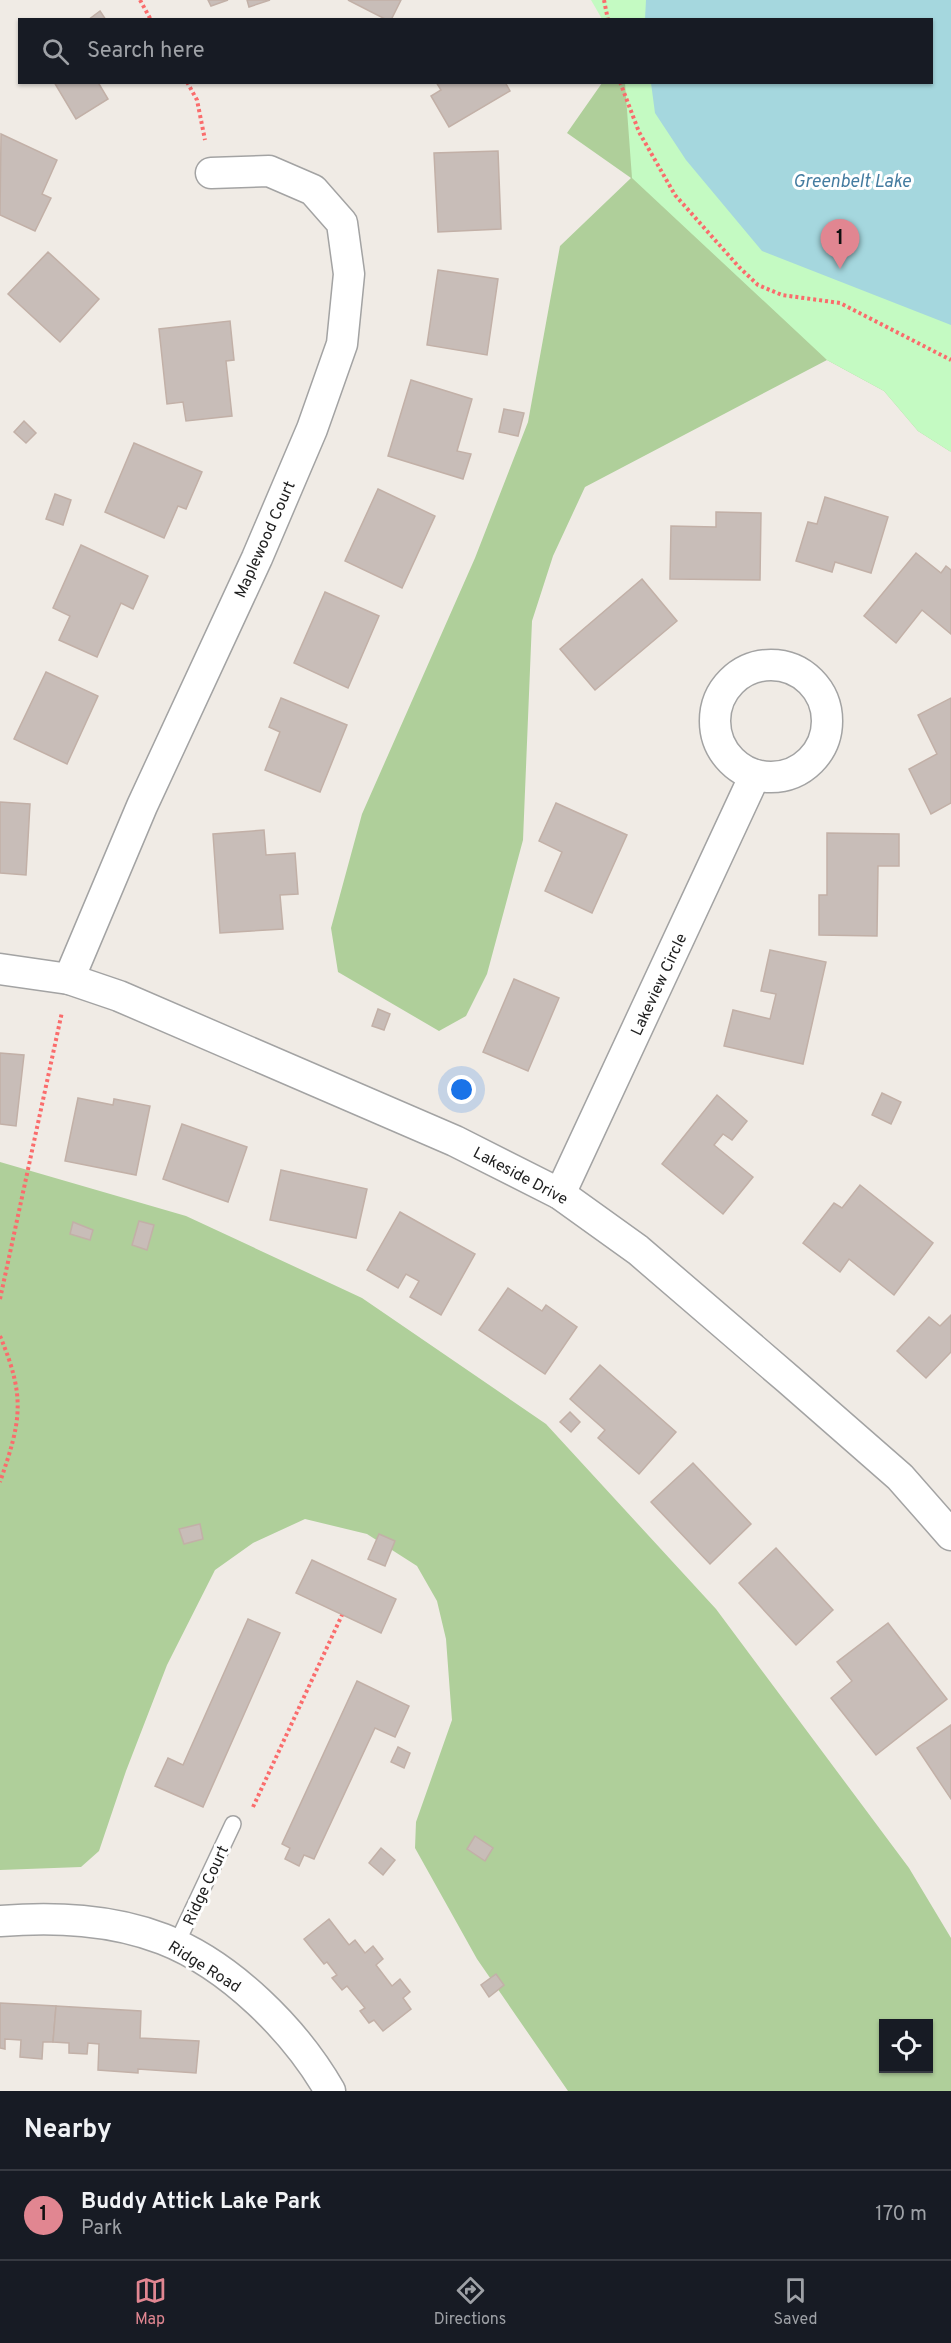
<!DOCTYPE html>
<style>
:root{--surface:#171b24;--page:#20242c;--text:#f1f3f6;--muted:#9ea1a6;--line:#363941;--accent:#e18691}
body{margin:0;font-family:Overpass,sans-serif;background:var(--page);color:var(--text)}
.controls{position:absolute;right:18px;bottom:18px;display:grid;overflow:hidden;border-radius:0px;box-shadow:0 2px 4px #0004}
.controls button{width:54px;height:54px;display:grid;place-items:center;padding:0;border:0;border-bottom:2px solid var(--line);background:var(--surface);color:var(--text);font:30px sans-serif}
.you{position:absolute;left:462px;top:1090px;width:21px;height:21px;margin:-15px;border:4px solid #fff;border-radius:50%;background:#1a73e8;box-shadow:0 0 0 9px #1a73e833}
.badge{display:grid;place-items:center;width:39px;height:39px;border-radius:50%;background:var(--accent);color:#111;font-size:20px;font-weight:700}
.pin{position:absolute;translate:-50% -50px;filter:drop-shadow(0 2px 3px #0008)}
.pin::after{content:'';position:absolute;top:32px;width:21px;height:18px;background:inherit;clip-path:polygon(0 0,100% 0,50% 100%)}
.list{margin:0;padding:0;list-style:none}
h2{display:flex;justify-content:space-between;align-items:center;height:78px;margin:0;padding:0 24px;font-size:26px}
h2 small{font-size:20px;font-weight:400;color:var(--muted)}
.list li{display:grid;grid-template-columns:39px 1fr auto;gap:18px;align-items:center;box-sizing:border-box;height:90px;padding:0 24px;border-top:2px solid var(--line)}
.list b{display:block;font-size:22px;white-space:nowrap}
.list p{margin:0;font-size:20px;white-space:nowrap;color:var(--muted)}
.list em{font-size:20px;font-style:normal;color:var(--muted)}
.icon{flex:none;width:33px;height:33px;fill:none;stroke:currentColor;stroke-width:2;stroke-linecap:round;stroke-linejoin:round}
.map{position:relative;flex:none;width:951px;height:2091px;overflow:hidden}
.search{position:absolute;background:var(--surface);box-shadow:0 2px 4px #0004;left:18px;right:18px;top:18px;height:66px;display:flex;align-items:center;gap:15px;box-sizing:border-box;padding:0 21px;border-radius:0px;color:var(--muted);font-size:22px}
.sheet{height:168px;background:var(--surface)}
nav{display:flex;justify-content:space-around;align-items:center;box-sizing:border-box;height:84px;border-top:2px solid var(--line);background:var(--surface);font-size:16px;color:var(--muted)}
nav a{display:grid;justify-items:center;gap:3px}
nav .on{color:var(--accent)}
.map>svg:first-child{display:block}
</style>
<div class="map">
<svg width="951" height="2091" viewBox="0 0 951 2091">
<rect width="100%" height="100%" fill="#f0ebe5"/>
<g fill="#afcf9a" fill-rule="evenodd">
<polygon points="602,83 651,83 951,452 918,431 884,391 827,360 585,487 553,556 532,621 523,840 487,974 466,1016 439,1031 338,972 331,928 362,814 475,558 528,422 560,246 631,178 567,133"/>
<path d="M 0,1162 L 186,1216 L 362,1298 L 546,1424 L 716,1609 L 909,1868 L 951,1938 L 951,2091 L 568,2091 L 477,1959 L 415,1848 L 416,1822 L 452,1720 L 446,1639 L 437,1601 L 417,1566 L 367,1534 L 305,1519 L 253,1543 L 215,1570 L 167,1665 L 126,1771 L 99,1851 L 81,1867 L 0,1870 ZM 884,2024 L 928,2024 L 928,2068 L 884,2068 Z"/>
</g>
<polygon fill="#c4fac2" points="591,0 951,0 951,452 918,431 884,391 827,360 632,178 625,83 932,82 932,20 602,19"/>
<polygon fill="#a5d7de" points="646,0 951,0 951,325 762,251 686,160 655,113 651,83 932,82 932,20 645,19"/>
<g fill="#c8bdb8" stroke="#c2b0a7" stroke-width="1.5">
<polygon points="208,0 228,0 211,6"/>
<polygon points="247,0 270,0 249,7"/>
<polygon points="348,0 401,0 391,20 387,20"/>
<polygon points="100,11 106,20 88,20"/>
<polygon points="54,82 101,82 99,84 108,99 76,119"/>
<polygon points="436,82 505,82 510,91 449,127 431,96 441,90"/>
<polygon points="1,134 57,160 42,194 51,198 35,231 0,215"/>
<polygon points="498,151 501,229 438,232 434,153"/>
<polygon points="48,252 99,299 60,342 8,294"/>
<polygon points="438,270 498,279 487,355 427,345"/>
<polygon points="230,321 234,360 226,361 232,416 186,421 183,402 167,404 159,329"/>
<polygon points="411,380 472,399 457,451 471,454 463,479 388,456"/>
<polygon points="504,409 524,413 518,436 499,432"/>
<polygon points="24,421 36,433 26,443 14,432"/>
<polygon points="134,443 202,472 186,509 178,506 164,538 105,512"/>
<polygon points="378,489 435,516 402,588 345,561"/>
<polygon points="55,494 71,500 63,525 46,519"/>
<polygon points="825,497 888,517 871,573 835,562 832,572 796,561 808,522 817,524"/>
<polygon points="716,512 761,513 760,580 670,579 671,526 716,527"/>
<polygon points="81,545 148,576 133,609 121,603 97,657 59,640 70,616 53,608"/>
<polygon points="916,553 941,573 946,566 951,570 951,634 922,610 896,643 864,616"/>
<polygon points="642,579 677,621 595,690 560,649"/>
<polygon points="325,592 379,616 348,688 294,663"/>
<polygon points="46,672 98,696 67,764 14,739"/>
<polygon points="281,698 347,725 320,792 265,770 280,732 269,727"/>
<polygon points="951,698 951,803 931,814 909,769 937,754 918,715"/>
<polygon points="0,802 30,804 26,875 0,873"/>
<polygon points="556,803 627,835 592,913 545,891 562,852 539,841"/>
<polygon points="264,830 266,855 295,853 298,894 280,895 283,929 220,933 213,834"/>
<polygon points="827,833 899,834 899,866 878,866 877,936 819,935 819,895 827,895"/>
<polygon points="770,950 826,962 803,1064 724,1046 733,1010 770,1019 776,994 761,991"/>
<polygon points="514,979 559,998 528,1071 483,1052"/>
<polygon points="378,1009 390,1014 384,1030 372,1026"/>
<polygon points="0,1053 24,1055 16,1126 0,1124"/>
<polygon points="882,1093 901,1102 891,1124 872,1115"/>
<polygon points="717,1095 747,1121 732,1140 723,1134 714,1145 753,1177 723,1214 662,1164"/>
<polygon points="78,1098 113,1105 114,1099 150,1106 136,1175 65,1161"/>
<polygon points="182,1124 247,1147 228,1202 163,1179"/>
<polygon points="281,1170 367,1189 356,1238 270,1220"/>
<polygon points="860,1185 933,1243 894,1295 849,1259 840,1272 803,1243 834,1203 842,1208"/>
<polygon points="400,1212 475,1254 441,1315 410,1297 419,1281 406,1274 398,1288 367,1270"/>
<polygon points="139,1221 154,1225 147,1250 132,1245"/>
<polygon points="73,1222 93,1230 90,1240 70,1234"/>
<polygon points="508,1288 542,1311 546,1305 577,1327 545,1374 479,1330"/>
<polygon points="951,1315 951,1352 926,1378 897,1351 929,1317 940,1326"/>
<polygon points="600,1365 676,1432 639,1474 598,1438 605,1430 570,1399"/>
<polygon points="570,1412 580,1422 571,1432 560,1422"/>
<polygon points="693,1463 751,1524 710,1564 651,1502"/>
<polygon points="200,1524 203,1539 184,1544 179,1529"/>
<polygon points="379,1534 395,1541 385,1566 368,1559"/>
<polygon points="776,1548 833,1610 796,1645 739,1583"/>
<polygon points="312,1560 396,1599 381,1633 296,1593"/>
<polygon points="248,1619 280,1633 203,1807 155,1786 168,1758 183,1765"/>
<polygon points="888,1623 947,1699 876,1755 831,1698 852,1681 837,1662"/>
<polygon points="357,1681 409,1706 395,1737 375,1728 314,1859 304,1855 299,1866 285,1859 290,1848 282,1844"/>
<polygon points="951,1725 951,1799 917,1748"/>
<polygon points="398,1747 410,1753 404,1768 391,1762"/>
<polygon points="475,1836 493,1848 485,1861 467,1849"/>
<polygon points="381,1848 395,1860 383,1875 369,1863"/>
<polygon points="329,1919 349,1945 355,1940 365,1953 373,1946 383,1959 376,1965 392,1986 400,1979 410,1992 403,1998 411,2009 383,2031 374,2020 369,2023 360,2011 365,2008 347,1986 342,1990 332,1978 337,1975 327,1962 324,1964 304,1939"/>
<polygon points="496,1974 504,1985 489,1997 481,1985"/>
<polygon points="0,2003 56,2006 53,2042 43,2042 42,2059 20,2057 21,2040 5,2039 5,2049 0,2048"/>
<polygon points="56,2006 141,2011 140,2038 199,2041 196,2073 138,2069 138,2073 98,2070 99,2044 88,2043 87,2054 69,2053 69,2043 53,2042"/>
</g>
<g fill="none" stroke-linecap="round" stroke-linejoin="round">
<defs>
<polyline id="lane" points="176,1945 233,1824"/>
<g id="street">
<circle cx="771" cy="721" r="56"/>
<polyline points="0,969 69,979 119,996 455,1141 560,1194 638,1250 788,1379 900,1477 951,1535"/>
<polyline points="69,979 142,806 257,558 312,429 342,344 349,274 342,223 313,190 269,171 211,173"/>
<polyline points="560,1194 755,775"/>
<path d="M 0,1921 C 55,1917 111,1919 163,1939 C 230,1965 295,2030 330,2091"/>
</g>
</defs>
<use href="#lane" stroke="#a3a3a3" stroke-width="18"/>
<use href="#street" stroke="#a3a3a3" stroke-width="33"/>
<g stroke="#fa6c6c" stroke-width="4" stroke-dasharray="3 3" stroke-linecap="butt">
<polyline points="140,0 151,20"/>
<polyline points="604,0 608,20"/>
<polyline points="187,82 197,100 205,140"/>
<polyline points="620,82 639,132 675,195 739,267 758,285 782,295 840,303 951,360"/>
<polyline points="0,1299 62,1012"/>
<path d="M 0,1336 C 26,1398 21,1421 0,1482"/>
<polyline points="253,1807 342,1615"/>
</g>
<use href="#lane" stroke="#fff" stroke-width="15"/>
<use href="#street" stroke="#fff" stroke-width="30"/>
</g>
<g text-anchor="middle" stroke-width="6" stroke-linejoin="round" paint-order="stroke">
<g font-size="16" fill="#1f1f1f" stroke="#fff">
<text transform="translate(264 539) rotate(-66)" y="6">Maplewood Court</text>
<text transform="translate(658 984) rotate(-65)" y="6">Lakeview Circle</text>
<text transform="translate(521 1175) rotate(28)" y="6">Lakeside Drive</text>
<text transform="translate(205 1885) rotate(-65)" y="6">Ridge Court</text>
<text transform="translate(205 1966) rotate(32)" y="6">Ridge Road</text>
</g>
<g font-size="18" font-style="italic" fill="#447ca0" stroke="#fff">
<text x="852" y="187">Greenbelt Lake</text>
</g>
</g>
</svg>
<div class="controls">
<button><svg class="icon" aria-label="locate" viewBox="0 0 24 24"><circle cx="12" cy="12" r="6"/><path d="M12 2v4M12 18v4M2 12h4M18 12h4"/></svg></button>
</div>
<div class="you"></div>
<div class="pin badge" style="left:840px;top:269px">1</div>
<div class="search"><svg class="icon" aria-label="search" viewBox="0 0 24 24"><circle cx="10" cy="10" r="6"/><path d="M15 15l6 6"/></svg>Search here</div>
</div>
<section class="sheet">
<h2>Nearby<small></small></h2>
<ul class="list">
<li><span class="badge">1</span><div><b>Buddy Attick Lake Park</b><p>Park</p></div><em>170 m</em></li>
</ul>
</section>
<nav>
<a class="on"><svg class="icon" aria-label="map" viewBox="0 0 24 24"><path d="M3 6l6-2 6 2 6-2v14l-6 2-6-2-6 2zM9 4v14M15 6v14"/></svg>Map</a>
<a><svg class="icon" aria-label="directions" viewBox="0 0 24 24"><path d="M12 3l9 9-9 9-9-9zM9 14v-3h6M13 9l2 2-2 2"/></svg>Directions</a>
<a><svg class="icon" aria-label="saved" viewBox="0 0 24 24"><path d="M7 4h10v16l-5-4-5 4z"/></svg>Saved</a>
</nav>
